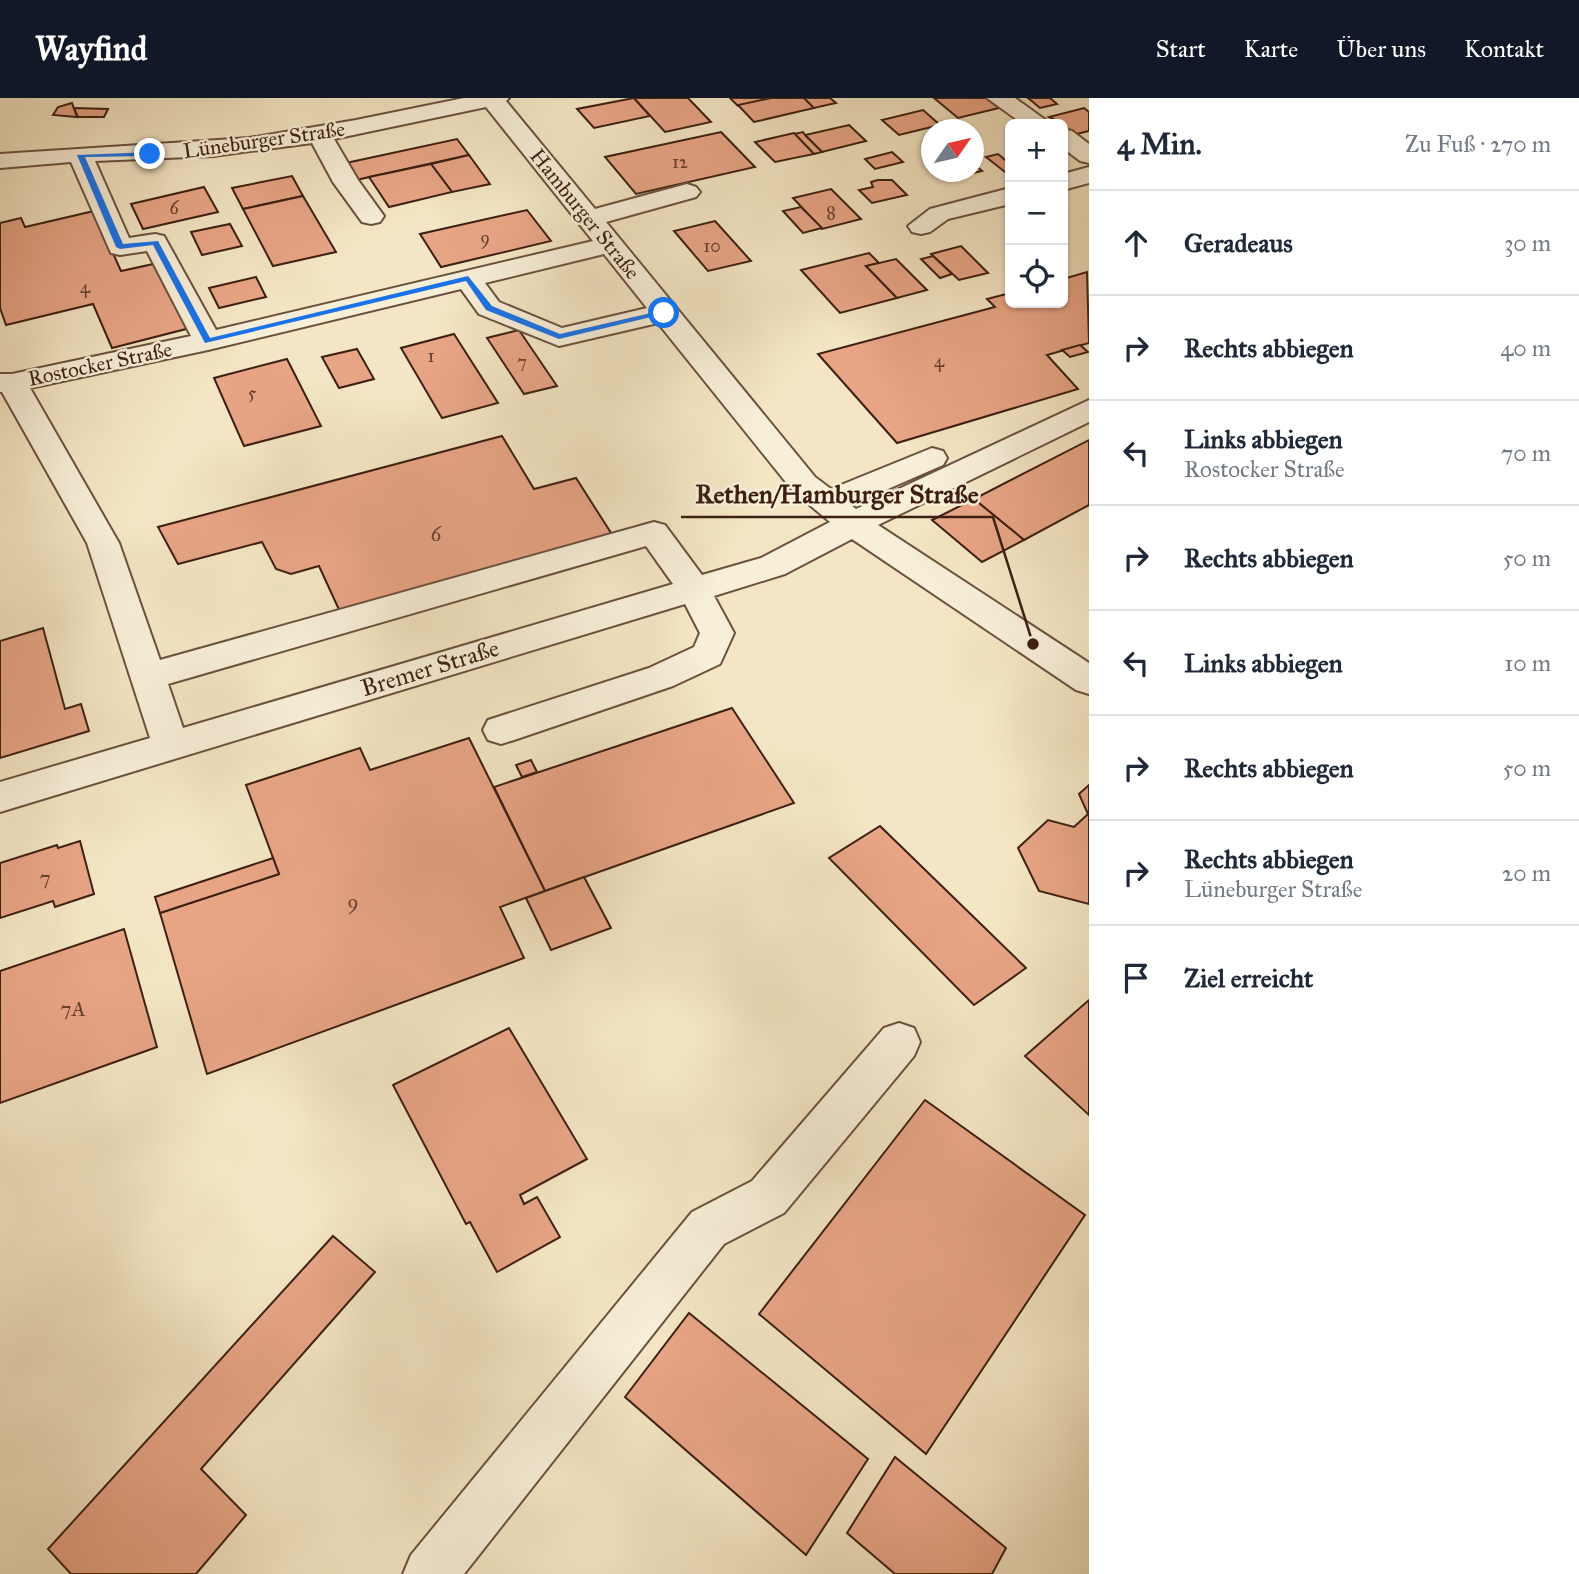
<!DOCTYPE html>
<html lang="de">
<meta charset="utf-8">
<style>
:root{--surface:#fff;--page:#f6f6f7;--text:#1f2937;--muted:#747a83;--line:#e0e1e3;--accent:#111827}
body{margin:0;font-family:"IM FELL Great Primer",serif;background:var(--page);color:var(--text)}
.controls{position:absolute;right:21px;top:21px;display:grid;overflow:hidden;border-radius:10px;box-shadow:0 2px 5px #0004}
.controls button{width:63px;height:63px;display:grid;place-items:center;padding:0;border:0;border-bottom:2px solid var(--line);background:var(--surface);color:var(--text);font:35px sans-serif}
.compass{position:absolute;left:921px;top:21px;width:63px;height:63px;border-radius:50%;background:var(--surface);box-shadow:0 2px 5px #0004;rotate:56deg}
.stop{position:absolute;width:21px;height:21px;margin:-16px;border:5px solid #1a73e8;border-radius:50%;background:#fff}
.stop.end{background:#1a73e8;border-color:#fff;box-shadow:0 2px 7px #0008}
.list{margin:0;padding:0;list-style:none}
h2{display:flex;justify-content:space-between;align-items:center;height:91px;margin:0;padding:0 28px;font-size:30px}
h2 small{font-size:23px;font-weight:400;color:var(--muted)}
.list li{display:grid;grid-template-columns:46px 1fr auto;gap:21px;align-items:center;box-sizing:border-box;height:105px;padding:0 28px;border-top:2px solid var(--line)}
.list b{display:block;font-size:26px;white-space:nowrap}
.list p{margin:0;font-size:23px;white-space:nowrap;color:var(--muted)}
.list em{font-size:23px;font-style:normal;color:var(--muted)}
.icon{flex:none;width:38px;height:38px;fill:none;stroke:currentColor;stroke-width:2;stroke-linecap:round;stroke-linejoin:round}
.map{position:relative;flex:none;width:1089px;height:1476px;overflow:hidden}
header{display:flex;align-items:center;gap:42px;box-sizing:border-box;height:98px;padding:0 35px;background:var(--accent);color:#fff}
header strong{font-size:33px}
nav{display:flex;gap:38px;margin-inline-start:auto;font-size:24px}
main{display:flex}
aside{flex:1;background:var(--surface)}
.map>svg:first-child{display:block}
</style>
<header>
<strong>Wayfind</strong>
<nav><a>Start</a><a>Karte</a><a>Über uns</a><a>Kontakt</a></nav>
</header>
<main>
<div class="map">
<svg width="1089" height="1476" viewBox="0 0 1089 1476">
<rect width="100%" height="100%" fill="#f4e6c4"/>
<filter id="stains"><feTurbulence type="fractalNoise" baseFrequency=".00286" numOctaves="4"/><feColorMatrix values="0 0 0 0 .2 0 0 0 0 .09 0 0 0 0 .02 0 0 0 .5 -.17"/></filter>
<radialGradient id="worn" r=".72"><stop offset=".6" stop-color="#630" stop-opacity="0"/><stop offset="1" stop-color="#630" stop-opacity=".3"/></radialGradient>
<g fill="#e8a586" stroke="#3d1f12" stroke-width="2">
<polygon points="634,0 650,18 594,30 577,11"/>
<polygon points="634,0 688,0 711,24 665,34"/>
<polygon points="730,0 776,0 738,8"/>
<polygon points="771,0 804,0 814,10 754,24 738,7"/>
<polygon points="804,0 830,0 836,5 814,10"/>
<polygon points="934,0 986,0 999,10 958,20"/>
<polygon points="1028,0 1050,0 1057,6 1040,10"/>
<polygon points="72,5 77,19 53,17 58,9"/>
<polygon points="74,10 108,11 104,19 78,19"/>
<polygon points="1084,10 1089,14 1089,33 1073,37 1063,26 1049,19"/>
<polygon points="923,12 940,27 899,37 882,22"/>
<polygon points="849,27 866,43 822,54 805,37"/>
<polygon points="721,34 755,69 636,96 605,59"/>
<polygon points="803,34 805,37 822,54 814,56 794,36"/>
<polygon points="794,35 814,56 775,64 755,44"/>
<polygon points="457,41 469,57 356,82 346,65"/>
<polygon points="892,54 903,64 875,71 865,61"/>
<polygon points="998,56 1010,66 1010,73 1005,74 986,59"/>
<polygon points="469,57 490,86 452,94 431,66"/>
<polygon points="431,66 452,94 389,109 369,79"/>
<polygon points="974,66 982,73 952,80 944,74 974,74"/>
<polygon points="292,78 303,98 243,111 232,90"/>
<polygon points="878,82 892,82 907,97 872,105 859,92 873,89 871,84"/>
<polygon points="204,89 218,114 143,131 131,106"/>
<polygon points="831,91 861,121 822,131 793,100"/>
<polygon points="303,98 336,154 273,168 243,111"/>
<polygon points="801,109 822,130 803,135 783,113"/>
<polygon points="527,112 551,143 441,169 420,136"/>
<polygon points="94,113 121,173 158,165 190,230 112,250 93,206 6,227 0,210 0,125 21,120 25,129"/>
<polygon points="715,123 751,163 708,173 674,133"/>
<polygon points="230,126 242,148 202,157 191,134"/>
<polygon points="961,148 988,175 959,182 931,156"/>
<polygon points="869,155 879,165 866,168 897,200 840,215 801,172"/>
<polygon points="933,158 952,176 940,180 921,161"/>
<polygon points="896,161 927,192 897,200 866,168"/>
<polygon points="1087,174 1089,245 1047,257 1078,291 897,345 818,256 995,209 987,201 1010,195 1010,205 1063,205 1063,181"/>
<polygon points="256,179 266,199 219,210 209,190"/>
<polygon points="519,232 557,288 524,296 487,240"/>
<polygon points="454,236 498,305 442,320 401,250"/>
<polygon points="1080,247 1088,254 1070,259 1062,252"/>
<polygon points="357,251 374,281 339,290 322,259"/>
<polygon points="287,261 321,328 244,348 214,280"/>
<polygon points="502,338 534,391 576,380 613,438 341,516 319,468 291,476 276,471 262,444 178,466 158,429"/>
<polygon points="1089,342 1089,407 1024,442 974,401"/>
<polygon points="974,401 1024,442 982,464 932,422"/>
<polygon points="43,530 65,611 81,606 89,633 0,660 0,543"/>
<polygon points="732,610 794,705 545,793 494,689"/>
<polygon points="469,640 545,793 500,809 524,860 207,976 160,815 279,776 246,687 360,650 370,672"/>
<polygon points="531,662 537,674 522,679 516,667"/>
<polygon points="1089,687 1089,806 1039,793 1018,750 1048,722 1074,729 1088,716 1079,696"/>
<polygon points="880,728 1026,870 974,907 829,760"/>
<polygon points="80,743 94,796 55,809 53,803 0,820 0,765 57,747 58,750"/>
<polygon points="273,760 279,776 160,815 155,799"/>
<polygon points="584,779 611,830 551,852 526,800"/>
<polygon points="124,831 157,949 0,1005 0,873"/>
<polygon points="1089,902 1089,1017 1025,958"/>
<polygon points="509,930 587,1061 520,1097 524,1106 537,1099 560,1139 497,1174 470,1124 466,1126 393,987"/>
<polygon points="925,1002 1085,1117 926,1356 759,1216"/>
<polygon points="333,1138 375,1174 201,1371 246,1417 196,1476 71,1476 48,1451"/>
<polygon points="689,1215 868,1361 806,1457 625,1299"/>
<polygon points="895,1359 1006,1450 992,1476 895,1476 847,1435"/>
</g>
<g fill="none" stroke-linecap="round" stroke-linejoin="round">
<defs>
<g id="minor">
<path d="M 464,0 L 509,0 L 506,3 L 595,111 L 687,86 L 696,89 L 700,94 L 696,99 L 606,124 L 815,379 L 831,391 L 932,350 L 943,353 L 947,360 L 943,367 L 851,407 L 856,411 L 1089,302 L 1089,324 L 878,427 L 1089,565 L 1089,596 L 1076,592 L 852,441 L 785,476 L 714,498 L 734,535 L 720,566 L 673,588 L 514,642 L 501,646 L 488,642 L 483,632 L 488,622 L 649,570 L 694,549 L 700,535 L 685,506 L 0,714 L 0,684 L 150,640 L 87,445 L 2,294 L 0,294 L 0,276 L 12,276 L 191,238 L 147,153 L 120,157 L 111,155 L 71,64 L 0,70 L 0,56 L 249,40 L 356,22 ZM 486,9 L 593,143 L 216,232 L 164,138 L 155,136 L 129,140 L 95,63 L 213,58 L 312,45 L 333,84 L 362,124 L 371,126 L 380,124 L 384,118 L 358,82 L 334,41 ZM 604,156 L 647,210 L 562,230 L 499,204 L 485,185 ZM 461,191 L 479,216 L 559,248 L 658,225 L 793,393 L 830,424 L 761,460 L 702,477 L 665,427 L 654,424 L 160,562 L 119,445 L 30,290 L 208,252 ZM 646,448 L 673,486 L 183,630 L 168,586 Z"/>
<polygon points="987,0 1015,0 1051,26 1023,26"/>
<polygon points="1063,31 1072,33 1089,46 1089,65 1080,63 1063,50"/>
<polygon points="1089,69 1089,85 1063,92 1063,76"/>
<polygon points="1010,90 1010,106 948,121 930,134 921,136 912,134 908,128 930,111"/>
<polygon points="899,925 914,930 920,944 914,958 784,1115 724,1146 464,1476 403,1476 411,1457 692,1114 752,1083 884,930"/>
</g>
</defs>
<use href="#minor" stroke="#6b513e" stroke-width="4"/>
<use href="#minor" fill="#f8efd9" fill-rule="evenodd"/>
</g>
<polygon fill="#1a73e8" points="152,54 150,58 85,59 123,146 158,143 210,240 468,178 492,208 560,236 664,212 668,215 559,241 486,212 466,183 205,245 153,147 120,151 116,149 77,57"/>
<g text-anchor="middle" stroke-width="5" stroke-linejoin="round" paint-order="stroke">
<g font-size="18" fill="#68402f">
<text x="680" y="70">12</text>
<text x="174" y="116">6</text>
<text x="831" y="121">8</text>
<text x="485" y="146">9</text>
<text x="712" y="154">10</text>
<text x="85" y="195">4</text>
<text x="431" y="264">1</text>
<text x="939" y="269">4</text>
<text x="522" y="270">7</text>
<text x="252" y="301">5</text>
</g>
<g font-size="21" fill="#3d1f12" stroke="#f8efd9">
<text transform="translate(264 42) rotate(-8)" y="7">Lüneburger Straße</text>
<text transform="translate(585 116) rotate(51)" y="7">Hamburger Straße</text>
<text transform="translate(100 266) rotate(-12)" y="7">Rostocker Straße</text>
</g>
<g font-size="21" fill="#68402f">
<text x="436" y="443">6</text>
<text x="45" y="787">7</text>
<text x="353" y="811">9</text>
<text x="73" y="918">7A</text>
</g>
<g font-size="24" fill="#3d1f12" stroke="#f8efd9">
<text transform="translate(430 570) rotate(-17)" y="8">Bremer Straße</text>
</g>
</g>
<path fill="none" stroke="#3d1f12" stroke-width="2.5" d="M1033 546L993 419H681"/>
<circle fill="#3d1f12" stroke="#f8efd9" stroke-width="2.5" cx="1033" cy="546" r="7"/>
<g font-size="26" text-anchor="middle" font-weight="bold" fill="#3d1f12" stroke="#f8efd9" stroke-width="5" stroke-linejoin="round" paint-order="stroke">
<text x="837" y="405">Rethen/Hamburger Straße</text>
</g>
<rect width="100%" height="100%" filter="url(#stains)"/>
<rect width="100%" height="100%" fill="url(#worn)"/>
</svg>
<div class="controls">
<button>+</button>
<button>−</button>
<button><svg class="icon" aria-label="locate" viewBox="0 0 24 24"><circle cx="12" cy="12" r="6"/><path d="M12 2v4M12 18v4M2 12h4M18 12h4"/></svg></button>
</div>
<svg class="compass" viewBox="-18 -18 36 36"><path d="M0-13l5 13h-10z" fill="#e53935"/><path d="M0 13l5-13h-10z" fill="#747a83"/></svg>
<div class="stop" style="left:664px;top:215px"></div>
<div class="stop end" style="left:150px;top:56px"></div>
</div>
<aside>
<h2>4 Min.<small>Zu Fuß · 270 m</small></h2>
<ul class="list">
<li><svg class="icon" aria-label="ahead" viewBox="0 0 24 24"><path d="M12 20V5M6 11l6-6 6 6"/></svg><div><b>Geradeaus</b></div><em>30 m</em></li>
<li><svg class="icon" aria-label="right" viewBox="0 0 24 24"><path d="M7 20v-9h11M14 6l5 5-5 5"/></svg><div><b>Rechts abbiegen</b></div><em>40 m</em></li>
<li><svg class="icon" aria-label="left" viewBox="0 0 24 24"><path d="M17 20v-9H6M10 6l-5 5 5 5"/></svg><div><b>Links abbiegen</b><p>Rostocker Straße</p></div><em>70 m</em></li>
<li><svg class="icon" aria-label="right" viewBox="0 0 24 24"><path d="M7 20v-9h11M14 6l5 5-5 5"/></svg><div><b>Rechts abbiegen</b></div><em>50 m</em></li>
<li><svg class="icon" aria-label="left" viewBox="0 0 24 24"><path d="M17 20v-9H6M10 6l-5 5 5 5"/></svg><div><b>Links abbiegen</b></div><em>10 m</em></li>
<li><svg class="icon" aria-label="right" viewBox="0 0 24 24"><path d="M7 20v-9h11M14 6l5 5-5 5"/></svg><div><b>Rechts abbiegen</b></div><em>50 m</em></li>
<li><svg class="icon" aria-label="right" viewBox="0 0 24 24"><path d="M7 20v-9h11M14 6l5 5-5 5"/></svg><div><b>Rechts abbiegen</b><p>Lüneburger Straße</p></div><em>20 m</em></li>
<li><svg class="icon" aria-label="arrive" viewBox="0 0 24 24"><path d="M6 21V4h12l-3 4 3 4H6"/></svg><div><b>Ziel erreicht</b></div></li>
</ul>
</aside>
</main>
